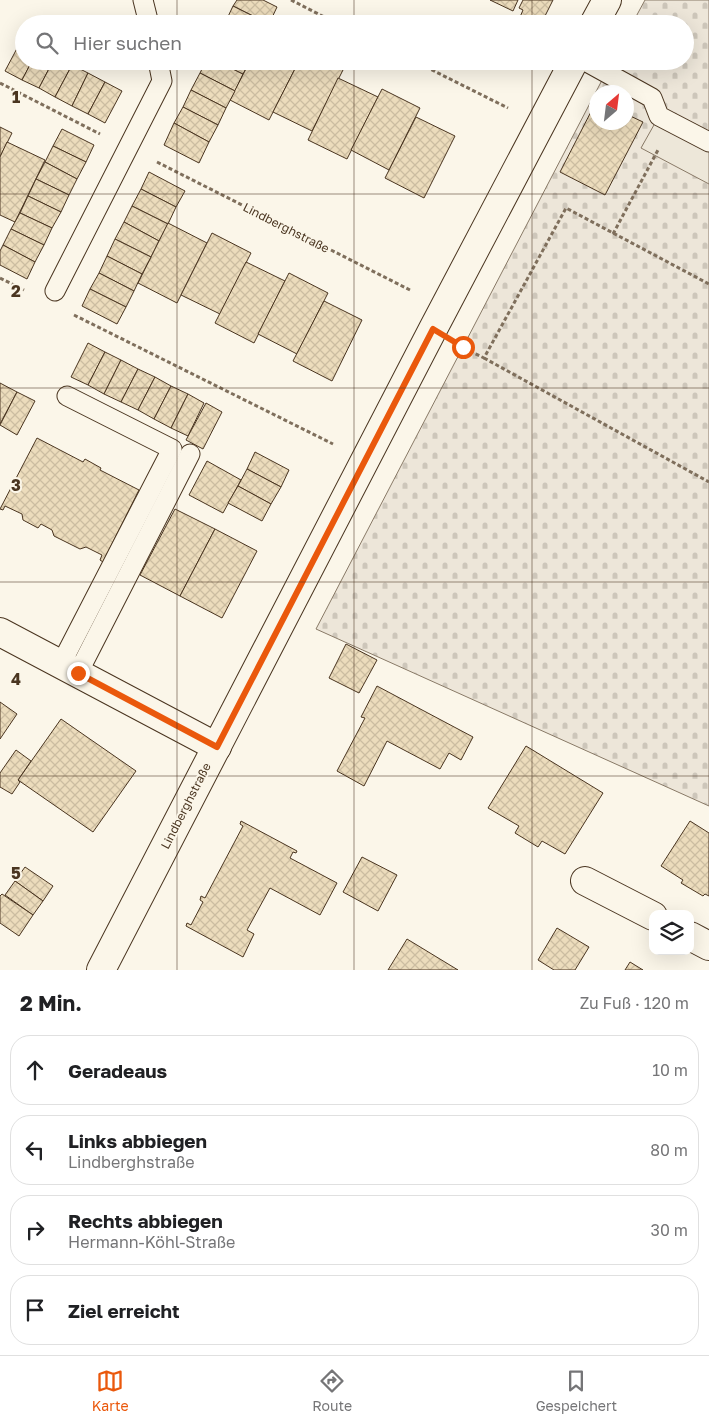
<!DOCTYPE html>
<html lang="de">
<meta charset="utf-8">
<style>
:root{--surface:#fff;--page:#f6f6f6;--text:#202124;--muted:#757577;--line:#e0e0e0;--accent:#ea580c}
body{margin:0;font-family:"Golos Text",sans-serif;background:var(--page);color:var(--text)}
.controls{position:absolute;right:15px;bottom:15px;display:grid;overflow:hidden;border-radius:10px;box-shadow:0 5px 20px #0002}
.controls button{width:45px;height:45px;display:grid;place-items:center;padding:0;border:0;border-bottom:1px solid var(--line);background:var(--surface);color:var(--text);font:25px sans-serif}
.compass{position:absolute;left:589px;top:85px;width:45px;height:45px;border-radius:50%;background:var(--surface);box-shadow:0 5px 20px #0002;rotate:28deg}
.stop{position:absolute;width:15px;height:15px;margin:-11px;border:4px solid #ea580c;border-radius:50%;background:#fff}
.stop.end{background:#ea580c;border-color:#fff;box-shadow:0 1px 5px #0008}
.list{margin:0;padding:0;list-style:none}
h2{display:flex;justify-content:space-between;align-items:center;height:65px;margin:0;padding:0 20px;font-size:21px}
h2 small{font-size:16px;font-weight:400;color:var(--muted)}
.list li{display:grid;grid-template-columns:32px 1fr auto;gap:15px;align-items:center;box-sizing:border-box;height:70px;margin:0 10px 10px;padding:0 10px;border:1px solid var(--line);border-radius:20px}
.list b{display:block;font-size:19px;white-space:nowrap}
.list p{margin:0;font-size:16px;white-space:nowrap;color:var(--muted)}
.list em{font-size:16px;font-style:normal;color:var(--muted)}
.icon{flex:none;width:28px;height:28px;fill:none;stroke:currentColor;stroke-width:2;stroke-linecap:round;stroke-linejoin:round}
.map{position:relative;flex:none;width:709px;height:970px;overflow:hidden}
.search{position:absolute;background:var(--surface);box-shadow:0 5px 20px #0002;left:15px;right:15px;top:15px;height:55px;display:flex;align-items:center;gap:12px;box-sizing:border-box;padding:0 18px;border-radius:28px;color:var(--muted);font-size:19px}
.sheet{height:385px;background:var(--surface)}
nav{display:flex;justify-content:space-around;align-items:center;box-sizing:border-box;height:70px;border-top:1px solid var(--line);background:var(--surface);font-size:14px;color:var(--muted)}
nav a{display:grid;justify-items:center;gap:2px}
nav .on{color:var(--accent)}
.map>svg:first-child{display:block}
</style>
<div class="map">
<svg width="709" height="970" viewBox="0 0 709 970">
<defs>
<pattern id="cemetery-stones" width="16" height="16" patternUnits="userSpaceOnUse" patternTransform="scale(1.25)"><rect width="16" height="16" fill="#ede6d9"/><path d="M2 7V4a2 2 0 0 1 4 0v3zM10 15v-3a2 2 0 0 1 4 0v3z" fill="#cdc6ba"/></pattern>
<pattern id="building-cross-hatch" width="8" height="8" patternUnits="userSpaceOnUse" patternTransform="scale(1.25)"><rect width="8" height="8" fill="#ecdcbc"/><path d="M0 0l8 8M0 8l8-8" fill="none" stroke="#ccbda1"/></pattern>
</defs>
<rect width="100%" height="100%" fill="#fbf6e9"/>
<path fill="url(#cemetery-stones)" stroke="#887966" fill-rule="evenodd" d="M 645,0 L 709,0 L 709,806 L 316,629 L 612,61 L 685,61 L 685,24 L 632,24 ZM 596,92 L 626,92 L 626,122 L 596,122 Z"/>
<polygon fill="#ede7d9" stroke="#887966" points="659,116 709,142 709,184 641,148"/>
<g fill="url(#building-cross-hatch)" stroke="#4a3520">
<polygon points="237,0 263,0 277,7 269,24 233,6"/>
<polygon points="490,0 518,0 513,11"/>
<polygon points="523,0 553,0 541,24 517,24 523,10 519,8"/>
<polygon points="233,6 269,24 268,24 225,23"/>
<polygon points="22,39 24,40 24,61 32,61 22,80 5,71"/>
<polygon points="32,61 53,61 39,88 22,80"/>
<polygon points="53,61 64,61 72,65 55,97 39,88"/>
<polygon points="206,61 217,61 243,74 235,91 200,73"/>
<polygon points="217,61 250,61 243,74"/>
<polygon points="250,61 299,61 269,120 230,100"/>
<polygon points="299,61 327,61 343,70 312,131 273,112"/>
<polygon points="72,65 88,73 72,106 55,97"/>
<polygon points="88,73 105,82 88,114 72,106"/>
<polygon points="200,73 235,91 226,108 191,90"/>
<polygon points="338,78 378,97 347,159 308,140"/>
<polygon points="105,82 122,91 105,123 88,114"/>
<polygon points="382,89 420,108 389,170 351,150"/>
<polygon points="191,90 226,108 218,125 183,107"/>
<polygon points="596,102 596,122 626,122 626,114 643,122 605,195 560,172"/>
<polygon points="183,107 218,125 209,142 174,123"/>
<polygon points="416,117 455,136 424,198 385,178"/>
<polygon points="174,123 209,142 199,163 164,145"/>
<polygon points="0,127 12,133 0,157"/>
<polygon points="62,129 94,145 86,162 53,146"/>
<polygon points="7,142 45,160 15,222 0,215 0,157"/>
<polygon points="53,146 86,162 77,179 45,162"/>
<polygon points="45,162 77,179 69,195 36,179"/>
<polygon points="149,172 185,191 176,207 141,189"/>
<polygon points="36,179 69,195 61,212 28,196"/>
<polygon points="141,189 176,207 168,224 132,206"/>
<polygon points="28,196 61,212 52,228 20,213"/>
<polygon points="132,206 168,224 159,241 124,222"/>
<polygon points="20,213 52,228 44,245 11,229"/>
<polygon points="124,222 159,241 151,257 115,239"/>
<polygon points="168,223 207,243 177,303 138,283"/>
<polygon points="11,229 44,245 35,262 3,245"/>
<polygon points="212,233 251,253 220,314 181,295"/>
<polygon points="115,239 151,257 142,274 107,256"/>
<polygon points="3,245 35,262 27,279 0,265 0,251"/>
<polygon points="107,256 142,274 134,291 99,273"/>
<polygon points="246,262 285,281 254,343 215,323"/>
<polygon points="99,273 134,291 126,307 90,289"/>
<polygon points="289,273 328,293 297,354 258,334"/>
<polygon points="90,289 126,307 117,324 82,306"/>
<polygon points="324,301 362,320 332,381 293,361"/>
<polygon points="88,343 105,352 88,385 71,377"/>
<polygon points="105,352 121,360 104,394 88,385"/>
<polygon points="121,360 138,369 121,402 104,394"/>
<polygon points="138,369 155,377 138,410 121,402"/>
<polygon points="155,377 171,386 154,419 138,410"/>
<polygon points="0,383 17,392 0,424"/>
<polygon points="171,386 188,394 171,428 154,419"/>
<polygon points="17,392 35,401 17,435 0,425"/>
<polygon points="188,394 204,403 188,436 171,428"/>
<polygon points="206,403 222,412 203,449 186,440"/>
<polygon points="37,438 83,462 85,459 101,468 100,470 139,490 103,562 100,560 102,555 86,547 80,549 54,536 52,530 41,524 38,528 23,520 22,514 5,506 3,510 0,509"/>
<polygon points="255,452 289,470 281,487 247,469"/>
<polygon points="207,461 241,480 223,513 189,495"/>
<polygon points="247,469 281,487 271,504 238,486"/>
<polygon points="238,486 271,504 262,521 228,503"/>
<polygon points="175,509 215,529 180,596 140,575"/>
<polygon points="215,529 257,551 222,618 180,596"/>
<polygon points="346,644 377,660 359,693 329,678"/>
<polygon points="377,686 473,737 461,760 449,753 440,769 387,741 364,786 337,771 365,718 361,717"/>
<polygon points="0,702 17,714 0,739"/>
<polygon points="61,719 136,771 93,832 18,780"/>
<polygon points="526,746 603,793 565,854 542,841 538,847 515,833 519,826 488,808"/>
<polygon points="16,750 31,761 18,780 20,782 12,794 0,787 0,773"/>
<polygon points="241,821 297,851 296,853 293,852 290,858 337,883 320,915 270,888 247,930 254,934 243,957 186,926 187,923 191,925 203,902 200,900 201,896 205,898 243,826 240,824"/>
<polygon points="690,821 709,833 709,896 705,894 703,896 681,883 683,880 661,866"/>
<polygon points="362,857 397,875 378,911 343,892"/>
<polygon points="25,867 53,886 43,901 15,881"/>
<polygon points="15,881 43,901 33,915 5,895"/>
<polygon points="2,894 33,915 19,936 0,923 0,896"/>
<polygon points="557,928 589,947 575,970 554,970 538,960"/>
<polygon points="407,939 458,970 388,970"/>
<polygon points="630,962 643,970 625,970"/>
</g>
<g fill="none" stroke-linecap="round" stroke-linejoin="round">
<defs>
<g id="service">
<polyline points="143,0 149,24"/>
<polyline points="585,61 652,98 659,116 709,142"/>
<polyline points="55,291 162,81 158,61"/>
<polyline points="61,664 172,449 67,396"/>
<polyline points="78,673 190,454"/>
</g>
<g id="minor">
<polyline points="594,24 607,0"/>
<polyline points="0,632 217,747"/>
<polyline points="585,881 653,916"/>
<polyline points="690,936 709,946"/>
<polyline points="101,970 433,329 574,61"/>
</g>
</defs>
<use href="#service" stroke="#4a3520" stroke-width="21"/>
<use href="#minor" stroke="#4a3520" stroke-width="30"/>
<g stroke="#7f6f5c" stroke-width="3" stroke-dasharray="4 2.5" stroke-linecap="butt">
<polyline points="291,0 338,24"/>
<polyline points="414,61 508,108"/>
<polyline points="0,83 100,134"/>
<polyline points="157,162 412,291"/>
<polyline points="613,234 658,150"/>
<polyline points="0,278 24,290"/>
<polyline points="74,315 333,444"/>
<polyline points="464,348 484,358 566,208 709,284"/>
<polyline points="484,358 709,482"/>
</g>
<use href="#service" stroke="#fbf6e9" stroke-width="19"/>
<use href="#minor" stroke="#fbf6e9" stroke-width="28"/>
</g>
<g fill="none" stroke-linecap="round" stroke-linejoin="round">
<polyline stroke="#ea580c" stroke-width="6" points="78,673 217,747 433,329 463,347"/>
</g>
<path fill="none" stroke="#4a3520" stroke-width="1" stroke-opacity="0.55" d="M 177,0 L 177,24M 354,0 L 354,24M 532,0 L 532,24M 177,61 L 177,970M 354,61 L 354,970M 532,61 L 532,970M 0,194 L 709,194M 0,388 L 709,388M 0,582 L 709,582M 0,776 L 709,776"/>
<g text-anchor="middle" stroke-width="4" stroke-linejoin="round" paint-order="stroke">
<g font-size="12" fill="#4a3520" stroke="#fbf6e9">
<text transform="translate(286 228) rotate(27)" y="4">Lindberghstraße</text>
<text transform="translate(186 806) rotate(-63)" y="4">Lindberghstraße</text>
</g>
</g>
<g font-size="16" text-anchor="middle" font-weight="bold" fill="#4a3520" stroke="#fbf6e9" stroke-width="4" stroke-linejoin="round" paint-order="stroke">
<text x="16" y="103">1</text>
<text x="16" y="297">2</text>
<text x="16" y="491">3</text>
<text x="16" y="685">4</text>
<text x="16" y="879">5</text>
</g>
</svg>
<div class="controls">
<button><svg class="icon" aria-label="layers" viewBox="0 0 24 24"><path d="M12 4l9 5-9 5-9-5zM3 14l9 5 9-5"/></svg></button>
</div>
<svg class="compass" viewBox="-18 -18 36 36"><path d="M0-13l5 13h-10z" fill="#e53935"/><path d="M0 13l5-13h-10z" fill="#757577"/></svg>
<div class="stop" style="left:463px;top:347px"></div>
<div class="stop end" style="left:78px;top:673px"></div>
<div class="search"><svg class="icon" aria-label="search" viewBox="0 0 24 24"><circle cx="10" cy="10" r="6"/><path d="M15 15l6 6"/></svg>Hier suchen</div>
</div>
<section class="sheet">
<h2>2 Min.<small>Zu Fuß · 120 m</small></h2>
<ul class="list">
<li><svg class="icon" aria-label="ahead" viewBox="0 0 24 24"><path d="M12 20V5M6 11l6-6 6 6"/></svg><div><b>Geradeaus</b></div><em>10 m</em></li>
<li><svg class="icon" aria-label="left" viewBox="0 0 24 24"><path d="M17 20v-9H6M10 6l-5 5 5 5"/></svg><div><b>Links abbiegen</b><p>Lindberghstraße</p></div><em>80 m</em></li>
<li><svg class="icon" aria-label="right" viewBox="0 0 24 24"><path d="M7 20v-9h11M14 6l5 5-5 5"/></svg><div><b>Rechts abbiegen</b><p>Hermann-Köhl-Straße</p></div><em>30 m</em></li>
<li><svg class="icon" aria-label="arrive" viewBox="0 0 24 24"><path d="M6 21V4h12l-3 4 3 4H6"/></svg><div><b>Ziel erreicht</b></div></li>
</ul>
</section>
<nav>
<a class="on"><svg class="icon" aria-label="map" viewBox="0 0 24 24"><path d="M3 6l6-2 6 2 6-2v14l-6 2-6-2-6 2zM9 4v14M15 6v14"/></svg>Karte</a>
<a><svg class="icon" aria-label="directions" viewBox="0 0 24 24"><path d="M12 3l9 9-9 9-9-9zM9 14v-3h6M13 9l2 2-2 2"/></svg>Route</a>
<a><svg class="icon" aria-label="saved" viewBox="0 0 24 24"><path d="M7 4h10v16l-5-4-5 4z"/></svg>Gespeichert</a>
</nav>
